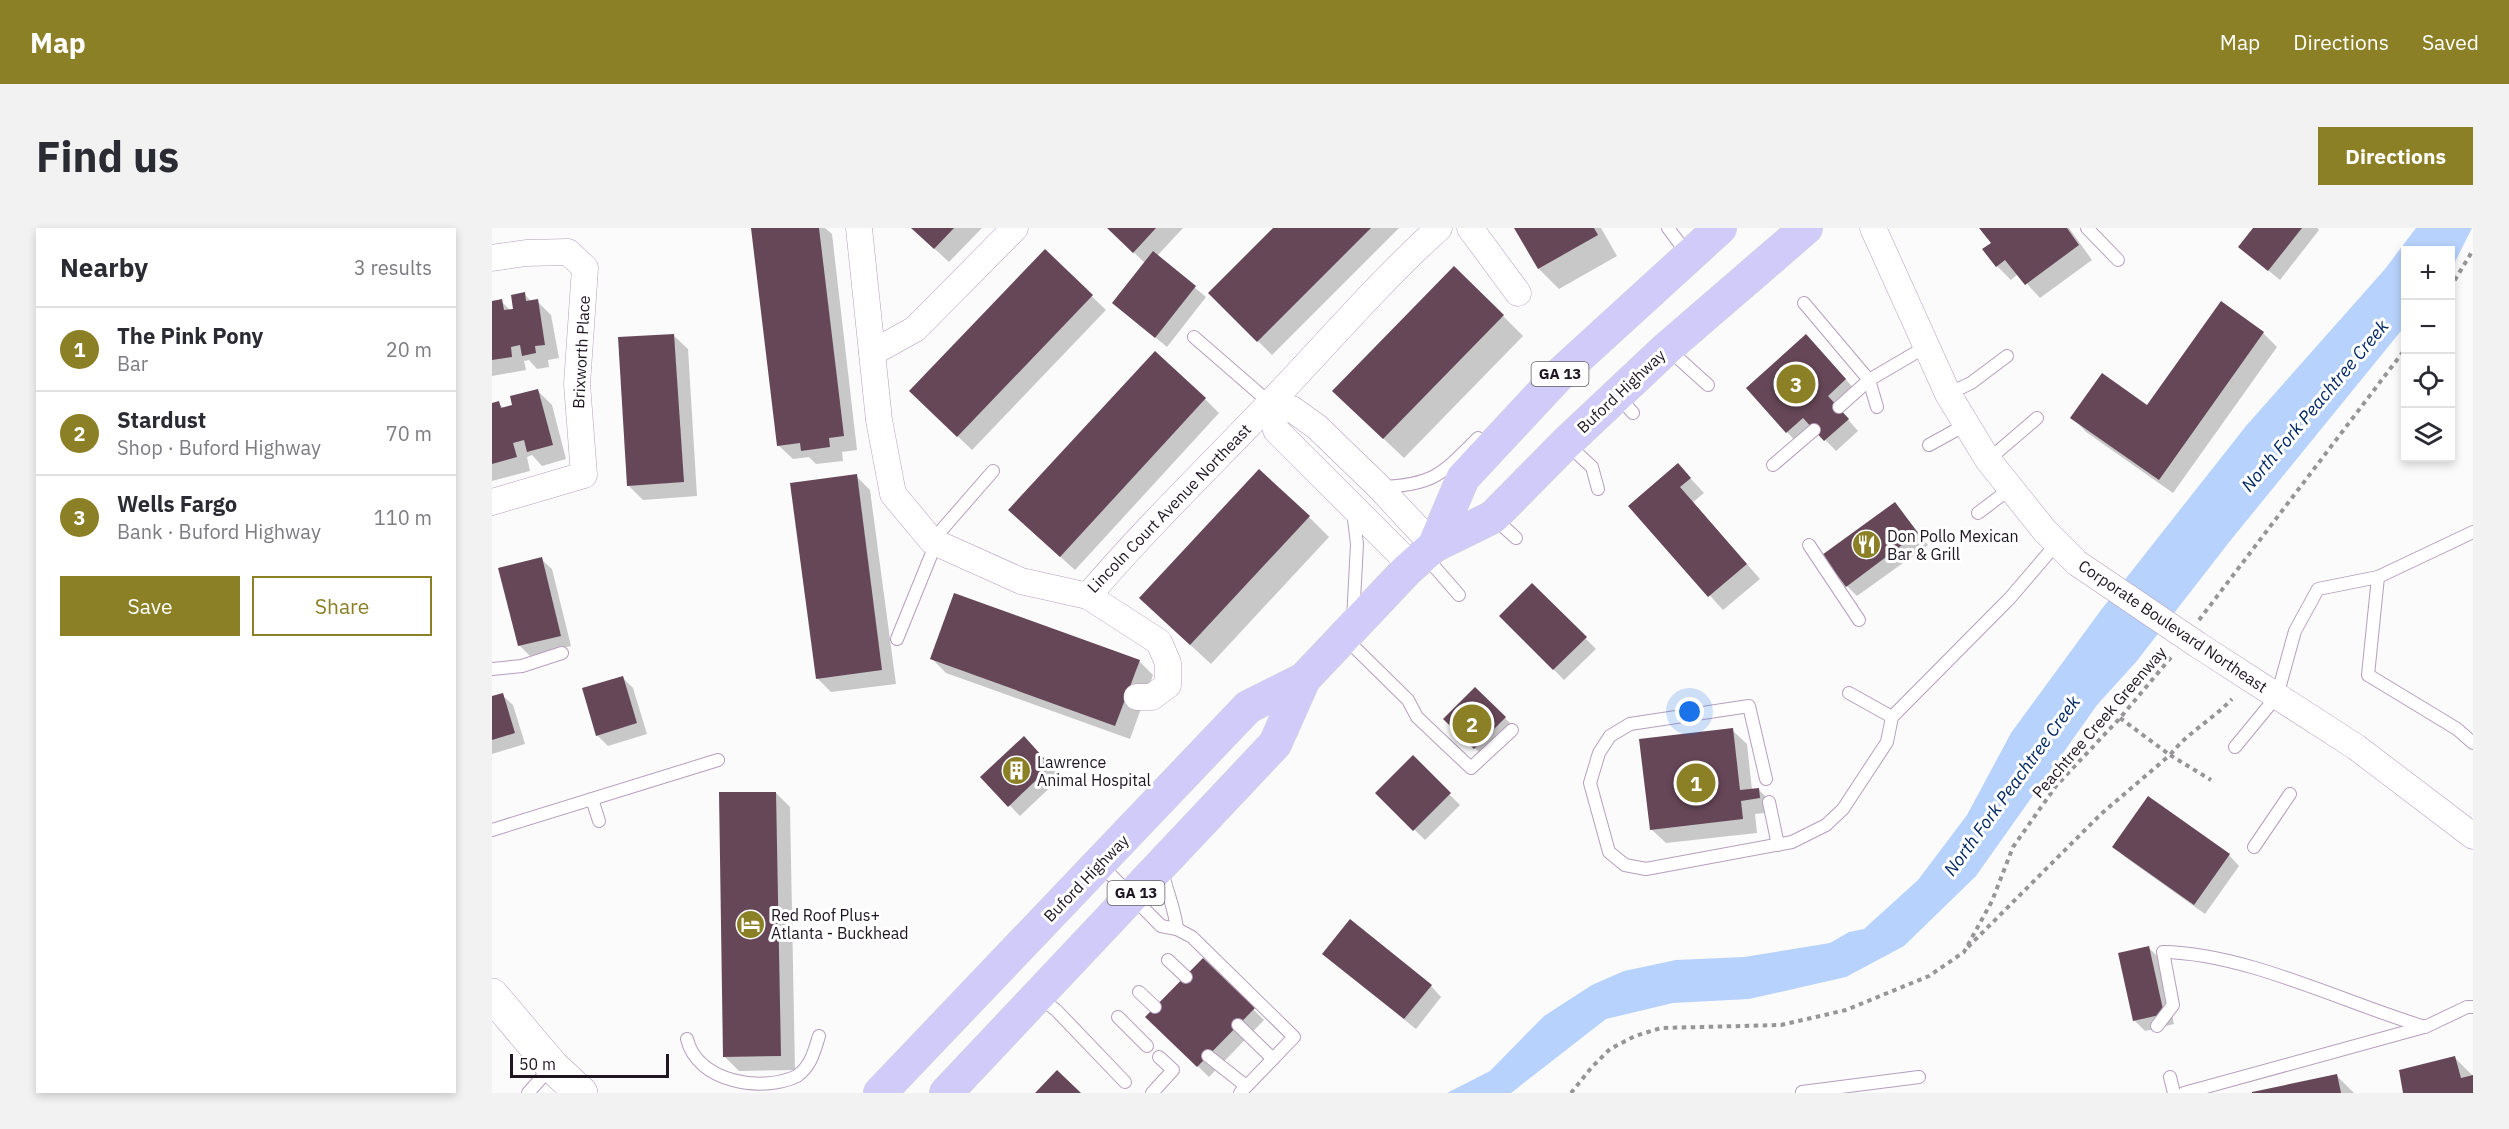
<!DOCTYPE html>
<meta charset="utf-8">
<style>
:root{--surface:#fff;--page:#f2f2f3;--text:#2b2b33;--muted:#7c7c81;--line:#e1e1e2;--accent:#8c8027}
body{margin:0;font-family:"IBM Plex Sans",sans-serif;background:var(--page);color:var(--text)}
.controls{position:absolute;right:18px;top:18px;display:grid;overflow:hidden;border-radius:0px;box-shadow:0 3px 9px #0003}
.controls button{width:54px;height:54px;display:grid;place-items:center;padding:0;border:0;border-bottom:2px solid var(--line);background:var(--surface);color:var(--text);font:30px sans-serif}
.scale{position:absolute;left:18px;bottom:15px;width:159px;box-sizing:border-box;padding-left:6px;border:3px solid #1e1621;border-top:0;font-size:16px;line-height:21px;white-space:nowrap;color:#1e1621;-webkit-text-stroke:4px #fff;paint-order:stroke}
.you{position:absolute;left:1198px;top:484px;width:21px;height:21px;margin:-15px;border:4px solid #fff;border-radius:50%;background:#1a73e8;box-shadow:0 0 0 9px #1a73e833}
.badge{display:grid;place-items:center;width:39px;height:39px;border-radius:50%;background:var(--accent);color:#fff;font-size:20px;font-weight:700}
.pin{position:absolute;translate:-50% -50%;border:3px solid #fff;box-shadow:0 2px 6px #0006}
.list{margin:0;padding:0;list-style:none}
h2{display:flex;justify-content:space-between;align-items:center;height:78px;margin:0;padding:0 24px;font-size:26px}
h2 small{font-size:20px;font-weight:400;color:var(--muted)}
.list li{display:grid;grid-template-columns:39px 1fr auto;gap:18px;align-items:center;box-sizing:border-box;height:84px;padding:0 24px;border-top:2px solid var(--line)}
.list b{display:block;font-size:22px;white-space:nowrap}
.list p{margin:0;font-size:20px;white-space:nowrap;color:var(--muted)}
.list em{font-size:20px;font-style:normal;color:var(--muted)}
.actions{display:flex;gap:12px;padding:18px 24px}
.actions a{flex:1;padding:14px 0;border:2px solid var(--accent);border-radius:0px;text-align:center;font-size:21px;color:var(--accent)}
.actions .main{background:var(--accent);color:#fff}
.icon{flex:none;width:33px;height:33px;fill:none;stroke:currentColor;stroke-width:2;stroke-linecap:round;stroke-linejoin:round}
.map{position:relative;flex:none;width:1981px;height:865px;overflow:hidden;border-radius:0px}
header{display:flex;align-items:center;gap:36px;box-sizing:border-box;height:84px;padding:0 30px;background:var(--accent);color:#fff}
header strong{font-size:28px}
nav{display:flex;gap:33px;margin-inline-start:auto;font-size:21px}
.intro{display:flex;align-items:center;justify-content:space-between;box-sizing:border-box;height:144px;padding:0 36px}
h1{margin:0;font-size:42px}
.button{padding:15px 27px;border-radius:0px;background:var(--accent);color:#fff;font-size:21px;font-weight:700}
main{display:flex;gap:36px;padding:0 36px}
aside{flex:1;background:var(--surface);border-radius:0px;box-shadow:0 3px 9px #0003}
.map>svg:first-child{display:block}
</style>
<header>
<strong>Map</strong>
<nav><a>Map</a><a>Directions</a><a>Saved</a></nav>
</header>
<div class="intro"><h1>Find us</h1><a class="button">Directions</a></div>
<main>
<aside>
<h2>Nearby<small>3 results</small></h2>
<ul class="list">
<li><span class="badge">1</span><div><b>The Pink Pony</b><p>Bar</p></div><em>20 m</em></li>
<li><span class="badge">2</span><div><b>Stardust</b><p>Shop · Buford Highway</p></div><em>70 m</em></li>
<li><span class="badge">3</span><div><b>Wells Fargo</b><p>Bank · Buford Highway</p></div><em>110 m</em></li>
</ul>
<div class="actions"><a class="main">Save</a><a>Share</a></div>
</aside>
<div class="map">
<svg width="1981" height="865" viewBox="0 0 1981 865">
<rect width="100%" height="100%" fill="#fbfbfb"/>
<polygon fill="#b7d2fc" points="1924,0 1980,0 1959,42 1958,22 1914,22 1913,98 1738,313 1644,434 1605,477 1484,648 1412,718 1354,749 1257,771 1181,775 1114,791 1019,865 955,865 998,843 1052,788 1100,757 1132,743 1184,732 1252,729 1338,715 1357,704 1372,701 1426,652 1475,587 1519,505 1609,382 1754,198 1893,41"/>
<g fill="#0003">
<polygon points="261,0 333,0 340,6 365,222 350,224 351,233 324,236 317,229 301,231 286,217"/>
<polygon points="420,0 490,0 457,34"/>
<polygon points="616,0 691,0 665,28 714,69 675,119 622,75 653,35"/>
<polygon points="783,0 907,0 780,127 718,65"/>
<polygon points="1024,0 1109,0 1125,28 1067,61 1047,41"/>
<polygon points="1489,0 1577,0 1600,32 1548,70 1526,46 1519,52 1505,38 1501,16"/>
<polygon points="1763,0 1825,0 1827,2 1788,52 1748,19"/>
<polygon points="553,23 614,82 480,222 433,177"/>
<polygon points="32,66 40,74 45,73 59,87 67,130 56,132 57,139 45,141 37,132 32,133 34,142 0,148 0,74 9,73 19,83 23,82"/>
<polygon points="1011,88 1031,108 912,230 862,183"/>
<polygon points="1771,105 1785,119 1681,265 1594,204 1580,189 1655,179"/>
<polygon points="181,107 196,121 205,268 151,272 136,257"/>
<polygon points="1325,119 1364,163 1345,179 1366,203 1344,223 1322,200 1305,215 1295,204"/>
<polygon points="46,163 60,177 74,231 50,238 40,227 35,229 38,243 0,253 0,176 6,175 13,181 22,178"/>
<polygon points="713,171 727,185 583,342 532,296"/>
<polygon points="1186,237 1212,265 1201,274 1268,351 1231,382 1138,279"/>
<polygon points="364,248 378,262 404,456 339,464 325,450"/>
<polygon points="1403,275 1436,317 1365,368 1355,358"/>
<polygon points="817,289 837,309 719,436 669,390"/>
<polygon points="49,331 60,341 79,418 38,428 27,417"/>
<polygon points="1040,357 1104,421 1072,452 1009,388"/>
<polygon points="440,431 647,433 661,447 638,511 454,445"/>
<polygon points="130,449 141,460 155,506 116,518 105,507"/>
<polygon points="983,461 1020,497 990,527 953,491"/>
<polygon points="10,467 21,477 33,516 0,526 0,470"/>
<polygon points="1240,502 1255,516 1260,562 1266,561 1280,575 1282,584 1263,586 1265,605 1174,615 1159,601"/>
<polygon points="543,521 569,549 528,588 490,549"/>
<polygon points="921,530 968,577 933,612 885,565"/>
<polygon points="284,565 298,579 303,842 247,843 233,829"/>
<polygon points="1622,619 1737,627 1747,638 1713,686 1633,629"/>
<polygon points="1656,719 1667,730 1682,796 1653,803 1642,792"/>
<polygon points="711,732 772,792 717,849 655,789"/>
<polygon points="843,736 939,758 949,769 924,801"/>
<polygon points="1963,830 1981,848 1981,865 1913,865"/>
<polygon points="1845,848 1862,865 1762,865"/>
</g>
<g fill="#664758">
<polygon points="259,0 327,0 352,208 337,210 338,219 309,223 308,215 285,218"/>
<polygon points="419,0 462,0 442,21"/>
<polygon points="615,0 664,0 641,25"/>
<polygon points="781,0 879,0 765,114 716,65"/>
<polygon points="1022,0 1102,0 1106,7 1046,41"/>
<polygon points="1487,0 1575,0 1587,17 1533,57 1513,32 1504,39 1490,21 1499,15"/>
<polygon points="1761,0 1810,0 1776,43 1746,19"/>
<polygon points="553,21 601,67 465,209 417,163"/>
<polygon points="661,23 704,58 663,110 620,75"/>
<polygon points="962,38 1012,87 891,211 840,163"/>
<polygon points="33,64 34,73 46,71 53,117 43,118 44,125 30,128 28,117 19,119 20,129 0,132 0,73 10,71 12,82 21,81 19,67"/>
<polygon points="1729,73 1772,104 1667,252 1578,190 1610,145 1655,177"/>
<polygon points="182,106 192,254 135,258 126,109"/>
<polygon points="1314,106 1354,151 1336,168 1357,191 1332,213 1311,190 1294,205 1254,160"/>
<polygon points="663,123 714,170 568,329 516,282"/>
<polygon points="46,161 61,217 35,224 32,212 21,215 25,229 0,236 0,175 7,173 9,180 20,177 18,168"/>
<polygon points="1186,235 1199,250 1188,259 1255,336 1216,369 1136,278"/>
<polygon points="767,241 818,288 698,417 647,370"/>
<polygon points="365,246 390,442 324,451 298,255"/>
<polygon points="1403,274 1426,305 1354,359 1330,327"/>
<polygon points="50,329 69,408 26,418 6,340"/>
<polygon points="1040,355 1095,409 1061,442 1007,388"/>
<polygon points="462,365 648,432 623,498 438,431"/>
<polygon points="131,448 145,495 104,508 90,460"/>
<polygon points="983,459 1014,489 982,521 951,491"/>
<polygon points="11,465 23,505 0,512 0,468"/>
<polygon points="1241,500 1248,562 1267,560 1268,570 1249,573 1251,591 1158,602 1147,511"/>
<polygon points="532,508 559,538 516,579 488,549"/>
<polygon points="921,527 959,565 921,603 883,565"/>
<polygon points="227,564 284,564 289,828 231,829"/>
<polygon points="1656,568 1738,626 1702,677 1620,619"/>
<polygon points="858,691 940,757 912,791 830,726"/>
<polygon points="1657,718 1672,786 1641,793 1626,725"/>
<polygon points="711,730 763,780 705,839 653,789"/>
<polygon points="1963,828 1969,850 1981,847 1981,865 1911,865 1907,842"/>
<polygon points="565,842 589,865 543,865"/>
<polygon points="1845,846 1849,865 1760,865 1760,864"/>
</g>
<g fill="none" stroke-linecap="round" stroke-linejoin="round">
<defs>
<g id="lane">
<polyline points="1176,0 1197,28"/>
<polyline points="1595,0 1626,32"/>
<polyline points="1312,75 1377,152 1385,179"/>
<polyline points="702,109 778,175"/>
<polyline points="1176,121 1216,157"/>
<polyline points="1456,166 1479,155 1515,128"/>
<polyline points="1126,168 1141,185"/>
<polyline points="1347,179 1377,152 1435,118"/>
<polyline points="1075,216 1100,239 1106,261"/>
<polyline points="1437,217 1475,196"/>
<polyline points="1496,232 1545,190"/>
<polyline points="1281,237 1322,202"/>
<path d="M 889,259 C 942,257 950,246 986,210"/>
<polyline points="861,283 865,316 861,391"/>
<polyline points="1486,285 1519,260"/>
<polyline points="1003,291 1024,310"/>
<polyline points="440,313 501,243"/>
<polyline points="1317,317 1367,392"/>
<polyline points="933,328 967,367"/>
<polyline points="1886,349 1981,304"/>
<polyline points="853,410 916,472 925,489 979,540 1020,502"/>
<polyline points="405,411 444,315"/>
<polyline points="0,441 30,438 70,425"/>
<polyline points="1357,465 1400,489"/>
<polyline points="1743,519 1785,468 1803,403 1826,361 1886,349 1876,447 1965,501 1981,515"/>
<polyline points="1274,551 1257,478 1138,496 1118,508 1107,525 1098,555 1117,624 1133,637 1154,641 1300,614 1334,597 1351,581 1395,514 1400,489 1518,370 1565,315"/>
<polyline points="100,571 107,593"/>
<polyline points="1277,574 1286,617"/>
<polyline points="0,602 226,532"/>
<polyline points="1762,619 1798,566"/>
<polyline points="608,636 669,698 685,701 700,709 802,809 748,865"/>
<path d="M 670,642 C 674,662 683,681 685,701"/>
<polyline points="676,732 694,749"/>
<polyline points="647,764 663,779"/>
<polyline points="547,769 564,782 633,854"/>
<polyline points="626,789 655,818"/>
<polyline points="746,797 781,831"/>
<path d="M 1665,798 L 1681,777 L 1671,724 C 1754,725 1853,775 1933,799 L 1975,779 L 1981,779"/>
<path d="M 195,811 C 205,854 270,865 305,848 C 319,838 322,824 327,808"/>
<polyline points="716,828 754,858"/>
<polyline points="1678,849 1682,865"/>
<polyline points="1310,864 1427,849"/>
<polyline points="36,865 59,839"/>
<polyline points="660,865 681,842 667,829"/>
<polyline points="1692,865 1932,799"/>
</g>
<g id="street">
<path d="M 367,0 L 387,192 L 401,266 L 440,313 L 529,353 L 596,368 C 653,301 716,240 777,176 C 834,117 886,55 947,0"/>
<polyline points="978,0 1026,65"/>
<polyline points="1381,0 1456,166 1496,232 1553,303 1585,335"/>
<polyline points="0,30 34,25 76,24 93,40 85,156 92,247 0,274"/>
<polyline points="380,125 423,101 523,0"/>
<polyline points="778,175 800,181 825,199 887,259 942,318"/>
<polyline points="778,175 784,202 920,338"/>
<polyline points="596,368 667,414 676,435 676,457 660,469 645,469"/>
<polyline points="1706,417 1864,519 1981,608"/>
</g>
<polyline id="secondary" points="0,767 60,838 89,865"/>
<g id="primary">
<polyline points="942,318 971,250 1067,147 1228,0"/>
<polyline points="388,865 756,479 812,451 915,342 942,318 1001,289 1074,215 1175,120 1314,0"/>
<polyline points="454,865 783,516 812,451"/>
</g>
</defs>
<use href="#lane" stroke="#b59fbd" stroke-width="14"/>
<use href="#street" stroke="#b59fbd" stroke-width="27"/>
<use href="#secondary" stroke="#b59fbd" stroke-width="34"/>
<use href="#primary" stroke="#d6d5d7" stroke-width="34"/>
<g stroke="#989599" stroke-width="4" stroke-dasharray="4.5 4.5" stroke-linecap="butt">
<polyline points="1958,60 1981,22"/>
<polyline points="1707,392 1914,120"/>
<path d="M 1628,490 L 1678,527 C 1697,503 1719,493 1740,471"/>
<polyline points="1476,719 1609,586 1678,527 1719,552"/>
<polyline points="1079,865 1099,840 1118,821 1143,808 1169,800 1289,797 1354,782 1437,748 1472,724 1500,673 1521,619 1564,558 1628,490 1681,427"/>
</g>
<use href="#lane" stroke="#fff" stroke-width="12"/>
<use href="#street" stroke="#fff" stroke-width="26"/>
<use href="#secondary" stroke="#fff" stroke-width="33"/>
<use href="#primary" stroke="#d0cbf8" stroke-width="33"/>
<defs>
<polyline id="street-bridge" points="1585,335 1706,417"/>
</defs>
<use href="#street-bridge" stroke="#b59fbd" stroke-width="27" stroke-linecap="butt"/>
<use href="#street-bridge" stroke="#fff" stroke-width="26"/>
</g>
<defs>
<symbol id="restaurant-disc" viewBox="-11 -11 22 22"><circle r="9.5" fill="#8c8027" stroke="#fff"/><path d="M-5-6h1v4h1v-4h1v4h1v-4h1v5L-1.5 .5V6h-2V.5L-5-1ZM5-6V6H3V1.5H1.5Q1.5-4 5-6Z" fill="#fff"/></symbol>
<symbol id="building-disc" viewBox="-11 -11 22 22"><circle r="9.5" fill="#8c8027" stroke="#fff"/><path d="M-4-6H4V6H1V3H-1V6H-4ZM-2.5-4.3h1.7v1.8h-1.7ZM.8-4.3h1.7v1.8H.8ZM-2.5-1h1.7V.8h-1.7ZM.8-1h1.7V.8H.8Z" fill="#fff"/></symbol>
<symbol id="hotel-disc" viewBox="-11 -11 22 22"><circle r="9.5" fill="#8c8027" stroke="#fff"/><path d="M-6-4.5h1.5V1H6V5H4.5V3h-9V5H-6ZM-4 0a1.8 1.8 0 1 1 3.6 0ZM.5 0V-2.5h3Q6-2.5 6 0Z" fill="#fff"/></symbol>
</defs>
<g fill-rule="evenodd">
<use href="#restaurant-disc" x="1358" y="300" width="33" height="33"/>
<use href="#building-disc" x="508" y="526" width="33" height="33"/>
<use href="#hotel-disc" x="242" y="680" width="33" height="33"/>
</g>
<g text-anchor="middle" stroke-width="6" stroke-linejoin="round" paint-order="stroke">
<g fill="#fff" stroke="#625c64" stroke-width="1.5">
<rect x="1039.5" y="134" width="57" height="24" rx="4.5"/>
<rect x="615.5" y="653" width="57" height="24" rx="4.5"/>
</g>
<g font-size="15" font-weight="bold" fill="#1e1621">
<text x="1068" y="151">GA 13</text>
<text x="644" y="670">GA 13</text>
</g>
<g font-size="16" fill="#1e1621" stroke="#fff">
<text transform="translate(89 124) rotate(-87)" y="6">Brixworth Place</text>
<text transform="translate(1129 163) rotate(-43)" y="6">Buford Highway</text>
<text transform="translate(677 280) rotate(-46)" y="6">Lincoln Court Avenue Northeast</text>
<text transform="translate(1681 398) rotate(34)" y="6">Corporate Boulevard Northeast</text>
<text transform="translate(1607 494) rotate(-49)" y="6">Peachtree Creek Greenway</text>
<text transform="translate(594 650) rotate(-46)" y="6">Buford Highway</text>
</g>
<g font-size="16" fill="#1e1621" stroke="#fff" text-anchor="start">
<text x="1395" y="314">Don Pollo Mexican<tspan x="1395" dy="18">Bar &amp; Grill</tspan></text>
<text x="545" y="540">Lawrence<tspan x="545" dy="18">Animal Hospital</tspan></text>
<text x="279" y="693">Red Roof Plus+<tspan x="279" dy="18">Atlanta - Buckhead</tspan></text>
</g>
<g font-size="18" font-style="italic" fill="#012762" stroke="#fff">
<text transform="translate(1823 178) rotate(-50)" y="6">North Fork Peachtree Creek</text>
<text transform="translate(1520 558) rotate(-54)" y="6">North Fork Peachtree Creek</text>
</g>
</g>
</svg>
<div class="controls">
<button>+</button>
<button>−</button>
<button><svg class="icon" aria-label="locate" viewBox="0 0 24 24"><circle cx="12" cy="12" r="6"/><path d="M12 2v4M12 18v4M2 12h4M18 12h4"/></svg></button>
<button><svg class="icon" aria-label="layers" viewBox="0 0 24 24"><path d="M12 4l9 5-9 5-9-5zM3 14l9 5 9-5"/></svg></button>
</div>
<div class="scale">50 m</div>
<div class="you"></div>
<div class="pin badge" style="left:1204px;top:555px">1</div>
<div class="pin badge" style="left:980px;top:496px">2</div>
<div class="pin badge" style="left:1304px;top:156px">3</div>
</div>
</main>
